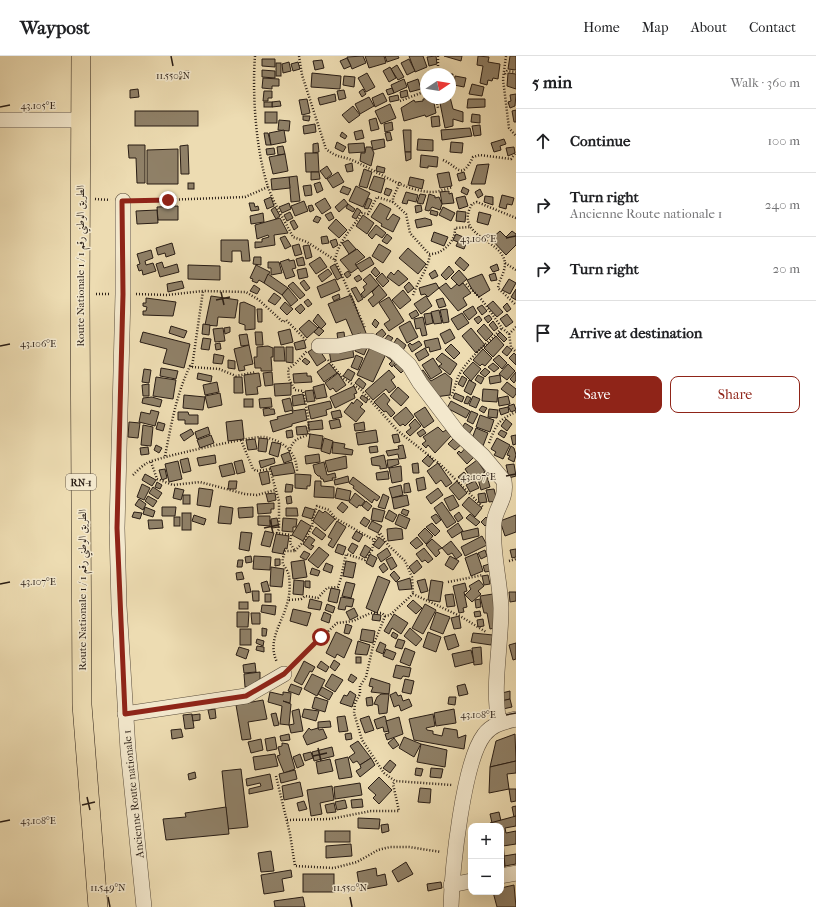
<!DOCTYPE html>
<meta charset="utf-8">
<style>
:root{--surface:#fff;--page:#f6f6f6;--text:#202124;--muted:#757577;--line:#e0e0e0;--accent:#8f2418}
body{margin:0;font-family:"IM FELL French Canon",Amiri,serif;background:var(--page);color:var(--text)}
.controls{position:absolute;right:12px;bottom:12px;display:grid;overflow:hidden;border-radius:8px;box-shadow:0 4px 16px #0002}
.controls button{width:36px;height:36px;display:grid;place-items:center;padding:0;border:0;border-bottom:1px solid var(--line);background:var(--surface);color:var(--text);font:20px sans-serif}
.compass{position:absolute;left:420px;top:12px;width:36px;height:36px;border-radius:50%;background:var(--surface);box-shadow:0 4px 16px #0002;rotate:78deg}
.stop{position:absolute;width:12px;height:12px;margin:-9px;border:3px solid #8f2418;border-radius:50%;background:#fff}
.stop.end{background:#8f2418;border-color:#fff;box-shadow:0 1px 4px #0008}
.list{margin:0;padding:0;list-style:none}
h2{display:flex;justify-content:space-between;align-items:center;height:52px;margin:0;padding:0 16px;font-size:17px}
h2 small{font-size:13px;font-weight:400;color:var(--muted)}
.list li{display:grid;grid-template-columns:26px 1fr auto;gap:12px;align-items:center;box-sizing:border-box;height:64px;padding:0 16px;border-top:1px solid var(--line)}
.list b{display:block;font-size:15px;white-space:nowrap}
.list p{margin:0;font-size:13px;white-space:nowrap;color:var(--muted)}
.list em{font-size:13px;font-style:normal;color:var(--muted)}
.actions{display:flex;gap:8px;padding:12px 16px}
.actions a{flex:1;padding:9px 0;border:1px solid var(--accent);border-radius:8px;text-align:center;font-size:14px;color:var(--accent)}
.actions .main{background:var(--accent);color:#fff}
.icon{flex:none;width:22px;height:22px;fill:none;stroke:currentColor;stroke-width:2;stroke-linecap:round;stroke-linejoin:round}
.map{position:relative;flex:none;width:516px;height:851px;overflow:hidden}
header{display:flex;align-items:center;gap:24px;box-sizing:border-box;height:56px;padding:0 20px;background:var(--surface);border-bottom:1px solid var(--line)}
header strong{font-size:19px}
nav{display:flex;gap:22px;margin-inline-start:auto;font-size:14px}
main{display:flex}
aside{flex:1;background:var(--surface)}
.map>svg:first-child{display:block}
</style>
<header>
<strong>Waypost</strong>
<nav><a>Home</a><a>Map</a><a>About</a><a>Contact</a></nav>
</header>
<main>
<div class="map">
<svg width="516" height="851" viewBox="0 0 516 851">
<rect width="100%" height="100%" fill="#eddcb2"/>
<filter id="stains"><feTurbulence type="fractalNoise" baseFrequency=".005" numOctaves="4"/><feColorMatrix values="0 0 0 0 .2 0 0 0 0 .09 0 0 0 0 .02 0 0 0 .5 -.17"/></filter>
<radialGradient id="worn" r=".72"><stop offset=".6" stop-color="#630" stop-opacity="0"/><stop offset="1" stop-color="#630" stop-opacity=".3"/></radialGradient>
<g fill="#8f8067" stroke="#291d15">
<polygon points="363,0 366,7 352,13 347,1"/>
<polygon points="365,0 384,0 386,7 369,12"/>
<polygon points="385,0 398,0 399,2 387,6"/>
<polygon points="409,0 423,0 427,11 415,16"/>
<polygon points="436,0 437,8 429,10 427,1"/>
<polygon points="444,0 462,0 461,5"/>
<polygon points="478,0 489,1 488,6 500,8 498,23 493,22 492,25 488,24 487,29 480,27 483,10 477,9"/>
<polygon points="510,0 516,0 516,14 508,13"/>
<polygon points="347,2 351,10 344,13 340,5"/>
<polygon points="262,3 275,3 275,11 262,10"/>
<polygon points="409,3 415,15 407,19 401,7"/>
<polygon points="322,4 324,12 315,14 313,5"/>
<polygon points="289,6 291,15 283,17 282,8"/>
<polygon points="298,6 300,13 293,15 291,8"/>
<rect x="276" y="7" width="5" height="13"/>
<polygon points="397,9 404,21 398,24 391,13"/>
<polygon points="390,11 396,22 389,26 383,15"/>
<polygon points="262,14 275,15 275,22 262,21"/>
<polygon points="189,15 189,22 179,23 179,16"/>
<polygon points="312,17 341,20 340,33 311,31"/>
<polygon points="367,17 375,31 366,36 358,22"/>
<polygon points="508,17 516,18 516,33 507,30"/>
<polygon points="440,18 453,18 452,31 450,31 450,18"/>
<polygon points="344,20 355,21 354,31 343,29"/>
<polygon points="455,20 466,22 464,31 454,29"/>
<polygon points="263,22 279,23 279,30 272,30 272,33 262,32"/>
<polygon points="404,23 407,31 394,37 391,29"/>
<polygon points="418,23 421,33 410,36 407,27"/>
<polygon points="472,28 484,31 482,40 469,38"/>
<polygon points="392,32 394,37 388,39 386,34"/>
<polygon points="138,33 139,41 130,42 130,34"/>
<polygon points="363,33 366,38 362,41 359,36"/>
<polygon points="344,34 346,42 339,44 337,35"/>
<polygon points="407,34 408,40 401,42 400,36"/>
<polygon points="264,35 272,35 272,42 268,42 268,45 263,45"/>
<polygon points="383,37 387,45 375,51 372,42"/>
<polygon points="335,38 336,45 320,49 318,42"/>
<polygon points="516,38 515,50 510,52 508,46 511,45 510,39"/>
<polygon points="398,39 399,44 390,46 389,41"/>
<polygon points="369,41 374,50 360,58 355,48"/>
<polygon points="450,41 453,53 463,56 463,66 453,63 453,70 445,72 439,42"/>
<polygon points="433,42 436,57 426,61 425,59 404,65 401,52 414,44 415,46 423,45 423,43"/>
<polygon points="307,43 310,57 302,59 299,44"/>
<polygon points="468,43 485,43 485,51 467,52"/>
<polygon points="280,45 281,50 272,51 272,46"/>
<rect x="264" y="46" width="8" height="5"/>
<polygon points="390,48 396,62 381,68 375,55"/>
<polygon points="353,50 360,59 349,67 342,59"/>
<polygon points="516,54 516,66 514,66 512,55"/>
<rect x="135" y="55" width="63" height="15"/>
<rect x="265" y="56" width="12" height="11"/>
<polygon points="472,58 480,59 480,67 471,66"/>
<polygon points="303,60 310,60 309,65 303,64"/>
<polygon points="439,60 440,70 432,71 431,61"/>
<polygon points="376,62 379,73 371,75 369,64"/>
<polygon points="279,64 290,65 289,75 278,74"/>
<polygon points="392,66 393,74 385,76 384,68"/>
<polygon points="315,68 316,76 304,78 303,70"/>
<polygon points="480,69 481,79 474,80 472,70"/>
<polygon points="470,72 472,80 442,84 441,74"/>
<polygon points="284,74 286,86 271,89 269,77"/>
<polygon points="362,74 364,82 356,84 354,76"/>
<polygon points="403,74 411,74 411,96 405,96"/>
<polygon points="342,76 347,80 345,83 340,80"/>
<polygon points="390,76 392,84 387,85 385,77"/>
<polygon points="264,77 268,77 271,89 266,89"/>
<polygon points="384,83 385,91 373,94 371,85"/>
<polygon points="418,83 433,84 433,95 417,94"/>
<polygon points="504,83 506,88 500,90 501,94 494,96 491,87"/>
<polygon points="337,86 346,91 343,96 335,92"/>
<polygon points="451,86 463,87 462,97 450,96"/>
<polygon points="318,87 319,96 313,97 313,88"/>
<polygon points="364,87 365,96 349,97 348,88"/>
<polygon points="128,89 145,89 145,127 137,127 136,102 129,102"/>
<polygon points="188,89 189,118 181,118 180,90"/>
<polygon points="283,90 285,98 278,99 277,91"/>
<polygon points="366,91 371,91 374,97 371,110 360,105 361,97 365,97"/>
<polygon points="514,91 515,97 508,100 506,92"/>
<polygon points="274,92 275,98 267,99 266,93"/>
<polygon points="178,93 178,128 147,128 147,94"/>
<polygon points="405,96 411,96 411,103 406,105"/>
<polygon points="305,97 318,97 319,116 306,116"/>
<polygon points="285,98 288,115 273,118 269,101"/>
<polygon points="421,99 438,101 437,111 428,110 428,112 420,111"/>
<polygon points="352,107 353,115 347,116 345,109"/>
<polygon points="489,108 485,128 471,128 477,109"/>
<polygon points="327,110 332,118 326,123 320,115"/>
<polygon points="377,110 385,112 384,117 376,115"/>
<polygon points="364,113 372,116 367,132 359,130"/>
<polygon points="311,116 319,116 320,123 311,124"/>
<polygon points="338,116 344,126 333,132 327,123"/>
<polygon points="449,116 452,130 440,132 437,118"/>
<polygon points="464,116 466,123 459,125 457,118"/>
<polygon points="297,120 300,145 291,146 289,121"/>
<polygon points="374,120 385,123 381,137 369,133"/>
<polygon points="289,121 290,132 272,134 271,123"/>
<polygon points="410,121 424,124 422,133 408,129"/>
<polygon points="320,126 323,134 317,137 314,128"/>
<rect x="188" y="127" width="6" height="6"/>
<polygon points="311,129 312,139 305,140 303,130"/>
<polygon points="343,130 351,133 348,139 340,136"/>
<polygon points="356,130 370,137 363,151 349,145"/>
<polygon points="463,131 469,134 467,139 461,136"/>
<polygon points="386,132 392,134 389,140 384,138"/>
<polygon points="480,133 483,139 478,142 475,136"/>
<polygon points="449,135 449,138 452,137 454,147 442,148 440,136"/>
<polygon points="406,136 418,139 416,146 408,144 407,148 402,147"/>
<polygon points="420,138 426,139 423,148 417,147"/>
<polygon points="429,138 435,140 435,142 439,141 442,148 440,154 432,151 429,155 425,154"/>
<polygon points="502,139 514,142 512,149 507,148 506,153 499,151"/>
<polygon points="465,140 468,150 459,153 456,142"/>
<polygon points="485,140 493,141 493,149 484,146"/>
<polygon points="271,141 274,150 267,153 264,144"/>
<polygon points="325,142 331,152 322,158 315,148"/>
<polygon points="368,142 372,144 368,153 364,152"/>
<polygon points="344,143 348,148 339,156 335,151"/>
<polygon points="304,145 308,155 295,160 291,150"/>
<polygon points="249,147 254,147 255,151 258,150 259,154 251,155"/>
<polygon points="289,147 291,153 282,157 279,151"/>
<polygon points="380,147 391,153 386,163 388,164 393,158 400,162 393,176 381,170 382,168 371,161"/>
<polygon points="348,148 355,153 353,156 346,152"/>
<polygon points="312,149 314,154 310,156 308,150"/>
<polygon points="421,149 422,155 416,157 415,150"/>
<polygon points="178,150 178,164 158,164 157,151"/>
<polygon points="275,151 280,160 276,163 271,154"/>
<polygon points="443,151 455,157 451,165 439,159"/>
<polygon points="357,152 361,155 356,163 352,161"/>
<polygon points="157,154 158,167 137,168 136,155"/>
<polygon points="431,154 438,156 437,160 430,158"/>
<polygon points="457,155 466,156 465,166 456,165"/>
<polygon points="290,156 293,162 287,165 284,159"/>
<polygon points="331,156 334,162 329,165 325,159"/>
<polygon points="479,156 491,159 488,169 477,166"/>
<polygon points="263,157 264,166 251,168 250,160"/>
<polygon points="363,159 374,167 367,178 356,170"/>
<polygon points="316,160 321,162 318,167 313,165"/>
<polygon points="280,162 288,177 274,179 275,189 255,192 255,186 262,186 262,183 269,181 268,179 257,183 255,169"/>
<polygon points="425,162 431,164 432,169 417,172 415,164"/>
<polygon points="336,163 347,174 339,182 328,172"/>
<polygon points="294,164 298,171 294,174 290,166"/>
<polygon points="376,169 386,177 382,182 376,178 372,183 368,179"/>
<polygon points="500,175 506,181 512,175 516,178 516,189 506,199 491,183"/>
<polygon points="434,176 448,181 444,190 431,185"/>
<polygon points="387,178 392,182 387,188 382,185"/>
<polygon points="456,178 468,183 464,193 456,190 458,186 453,184"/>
<polygon points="285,180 291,190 285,193 280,182"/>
<polygon points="327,180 329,187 322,188 321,181"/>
<polygon points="336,183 338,189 333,192 330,185"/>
<polygon points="221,184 248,184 250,205 242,205 241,195 232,195 232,206 221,205"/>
<polygon points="348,184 356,193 349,198 342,187"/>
<polygon points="172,187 175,198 166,201 165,197 158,199 156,192"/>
<polygon points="299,188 302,198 295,200 292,190"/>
<polygon points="379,188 391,195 383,207 372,200"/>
<polygon points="309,189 312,201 306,203 303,190"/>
<polygon points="408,192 426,208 418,218 399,202"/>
<polygon points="357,193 365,201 355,208 358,212 351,217 340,204"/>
<polygon points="151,194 153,202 145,205 146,209 153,207 156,215 143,219 142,214 139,215 137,209 140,208 137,198"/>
<polygon points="254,201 261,201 261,209 253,208"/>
<polygon points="303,201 305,209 298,210 296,203"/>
<polygon points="320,201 327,211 316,218 309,208"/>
<polygon points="370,201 374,208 361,216 356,209"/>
<polygon points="460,201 469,209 464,215 455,207"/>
<polygon points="289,203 289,205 294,204 296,212 292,213 295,220 286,223 280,206"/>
<polygon points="162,206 164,212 177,208 179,216 160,221 156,208"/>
<polygon points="268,206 279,206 282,217 271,219 271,212 268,212"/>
<polygon points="335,208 342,221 337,224 330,211"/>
<polygon points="497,208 499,214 493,216 490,211"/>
<polygon points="188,209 220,210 220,224 188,223"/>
<polygon points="256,209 270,216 264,227 259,224 257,227 252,225 253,223 250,222"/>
<polygon points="449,210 454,216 446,224 441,219"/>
<polygon points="375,211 380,217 376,221 371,216"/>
<polygon points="306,212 308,221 299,223 297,214"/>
<polygon points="328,213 332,218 322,226 318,220"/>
<polygon points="398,214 408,223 399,230 387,221 391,216 394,219"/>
<polygon points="435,214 438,220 432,223 429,218"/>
<polygon points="459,214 467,223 459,230 451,222"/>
<polygon points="348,215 351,219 347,222 344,218"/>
<polygon points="382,217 389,225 383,231 376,223"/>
<polygon points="495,217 497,224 491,225 489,219"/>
<polygon points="268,218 288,232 282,239 264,227"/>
<polygon points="370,218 379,229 364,242 361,238 365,234 363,231 367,228 363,224"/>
<polygon points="482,218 490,234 479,241 473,235 467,224"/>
<polygon points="359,219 362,223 357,226 354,222"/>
<polygon points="335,223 340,234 321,242 317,231"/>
<polygon points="509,223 516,227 510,238 502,234"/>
<polygon points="304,224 310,232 306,235 300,227"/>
<polygon points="182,225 184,232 168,236 167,228"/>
<polygon points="293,226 305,239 300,243 288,230"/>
<polygon points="409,226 414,232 408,237 404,231"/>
<polygon points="436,227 439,232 428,241 425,238 421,239 419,232"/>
<polygon points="446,227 451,233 457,228 459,230 463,227 471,237 463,242 467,249 458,255 439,232"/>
<polygon points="254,229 260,233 257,238 250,235"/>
<polygon points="379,229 387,239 373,251 368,244 374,239 372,236"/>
<polygon points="356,231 363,243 358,246 351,233"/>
<polygon points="288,232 298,244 291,250 282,239"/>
<polygon points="516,233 516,244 511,241"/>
<polygon points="403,234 411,244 400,253 392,244"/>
<polygon points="274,237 281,242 275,249 268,245"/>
<polygon points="339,238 340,242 334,245 332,241"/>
<polygon points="351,239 366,277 362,279 361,277 353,280 346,263 336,267 328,248"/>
<polygon points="211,240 238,244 235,262 218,261 217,270 205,269"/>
<polygon points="426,240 432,250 421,258 414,248"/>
<polygon points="389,241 404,265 389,275 384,268 390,264 379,247"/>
<polygon points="146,242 176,246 173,260 143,259 143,255 146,255 147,251 143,250 143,247 146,247"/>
<polygon points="443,242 446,250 439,252 436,244"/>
<polygon points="308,243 312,248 308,251 304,246"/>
<polygon points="493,245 503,256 497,261 487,250"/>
<polygon points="244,246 255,251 255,273 245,274 245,269 239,267 240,247"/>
<polygon points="285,246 293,253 287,259 280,252"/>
<polygon points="507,247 511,253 507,256 503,251"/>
<polygon points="301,248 305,253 300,258 295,253"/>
<polygon points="482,249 487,255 482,259 477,252"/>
<polygon points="473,250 477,257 469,264 463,256"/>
<polygon points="257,253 262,253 262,266 258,266"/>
<polygon points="447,253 449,266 443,267 440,254"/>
<polygon points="416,254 419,259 412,263 409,258"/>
<polygon points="439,254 442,267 434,268 431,256"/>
<polygon points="431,257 433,267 426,269 424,258"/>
<polygon points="462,257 469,267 458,274 451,263"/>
<polygon points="318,258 326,268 321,273 313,265"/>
<polygon points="507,258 513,266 506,271 500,263"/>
<polygon points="489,259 492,263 488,267 484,262"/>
<polygon points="479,260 482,264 478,268 474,263"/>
<polygon points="423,261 427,279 422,280 420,272 416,273 414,263"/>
<polygon points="375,263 379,267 376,272 372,268"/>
<polygon points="309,264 318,272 307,282 299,273"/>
<polygon points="410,265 418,281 407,287 399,271"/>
<polygon points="493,265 498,272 494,275 489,269"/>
<polygon points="203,268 210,269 209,279 202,278"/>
<polygon points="484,268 493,278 486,285 477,275"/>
<polygon points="171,270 187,275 184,282 169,277"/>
<polygon points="230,271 230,276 225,278 224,272"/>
<polygon points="319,271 324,275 319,280 314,276"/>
<polygon points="223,272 225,285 215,286 213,273"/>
<polygon points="471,272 485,289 476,297 462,280"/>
<polygon points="290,273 293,286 281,289 278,276"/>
<polygon points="382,273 386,278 381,283 376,278"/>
<polygon points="450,273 455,282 445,288 440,278"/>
<polygon points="143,276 190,288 184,312 163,307 167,293 140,286"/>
<polygon points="255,276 262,276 263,289 256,289"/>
<polygon points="344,276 345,284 338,285 337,277"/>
<polygon points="500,276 507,283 504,286 497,279"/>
<polygon points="247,278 249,289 241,290 239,279"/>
<polygon points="388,279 393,282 390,286 385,283"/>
<polygon points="496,280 504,289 493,301 484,292"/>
<polygon points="203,282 211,283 209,294 201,293"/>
<polygon points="397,282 406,289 402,296 392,290"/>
<polygon points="438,282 441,293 430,296 429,291 426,292 424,285"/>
<polygon points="304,284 306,292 296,294 294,287"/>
<polygon points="419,285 422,289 412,296 408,289 410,287 412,289"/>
<polygon points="220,287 221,293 216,294 215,288"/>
<polygon points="451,288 460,297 454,303 445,294"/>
<polygon points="249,289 253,308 244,310 245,314 239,315 234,293"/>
<polygon points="352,289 354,301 331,306 329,294"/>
<polygon points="358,289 367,292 364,299 355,295"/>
<polygon points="268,290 273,292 273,301 271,301 272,315 261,315 261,312 255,312 254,301 257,301 257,291"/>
<polygon points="317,290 326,304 317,310 308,296"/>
<polygon points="507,290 512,294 507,300 502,296"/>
<polygon points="274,291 284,291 285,305 274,305"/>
<polygon points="286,291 293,291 293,307 286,306"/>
<polygon points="370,291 386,298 373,326 357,319"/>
<polygon points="425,292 429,299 419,305 415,298"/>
<polygon points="483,293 492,302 485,310 482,308 480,310 473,304"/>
<polygon points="390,295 399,302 392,311 389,308 392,305 386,300"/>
<polygon points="442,297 457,308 450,319 439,310 442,308 436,303"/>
<polygon points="514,297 516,299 516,309 509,302"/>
<polygon points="214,298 224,300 222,308 213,307"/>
<polygon points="356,299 363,302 358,314 351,311"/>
<polygon points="499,299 507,307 502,313 493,304"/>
<polygon points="305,302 310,306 307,309 302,305"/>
<polygon points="433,302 442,316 431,323 422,309"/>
<polygon points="228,304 235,305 235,313 228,312"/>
<polygon points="400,305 406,312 401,317 394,310"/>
<polygon points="473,306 481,313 471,325 463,317"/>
<polygon points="329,307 337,317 324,326 317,316"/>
<polygon points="493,307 499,312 494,316 488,311"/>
<polygon points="508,308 515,315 507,324 499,318"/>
<polygon points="161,312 178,315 176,323 160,320"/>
<polygon points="485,312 490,316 485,321 480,317"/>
<polygon points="144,313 151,314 149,327 142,326"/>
<polygon points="348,313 355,317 351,325 343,320"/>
<polygon points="389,314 395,321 391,324 396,331 389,337 386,333 373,344 365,335"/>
<polygon points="423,314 431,325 445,317 452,323 450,339 435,341 418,317"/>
<polygon points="272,316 273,329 265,330 263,317"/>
<polygon points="516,316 516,324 514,327 510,323"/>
<polygon points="198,317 212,320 211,326 197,323"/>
<polygon points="259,317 261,330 257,331 258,338 246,339 244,319"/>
<polygon points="307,317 307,320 311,320 312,326 294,327 293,318"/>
<polygon points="338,317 346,329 336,336 333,332 330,334 325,327"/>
<polygon points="478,319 484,322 481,328 475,324"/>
<polygon points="500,319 501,326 490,328 489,321"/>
<polygon points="462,320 467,323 463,331 458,328"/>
<polygon points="156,321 176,324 173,343 153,340"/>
<polygon points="234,321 242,321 243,337 234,337"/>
<polygon points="359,322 366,328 363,333 355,327"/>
<polygon points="469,324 476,328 471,339 464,335"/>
<polygon points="217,326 219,336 205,339 203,329"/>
<polygon points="507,326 516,333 516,338 513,342 501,333"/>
<polygon points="291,327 291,339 275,340 274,328"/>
<polygon points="149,328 149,340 143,340 142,329"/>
<polygon points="324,328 327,341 316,343 313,331"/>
<polygon points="354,330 357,337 354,338 355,342 335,352 330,341"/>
<polygon points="398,331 409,341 401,350 390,340"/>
<polygon points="483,333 498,334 497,346 482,345"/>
<polygon points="313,334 315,345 307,346 305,335"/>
<polygon points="220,337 222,349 208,352 205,340"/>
<polygon points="384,337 390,344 387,348 395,357 391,361 386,355 384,356 374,346"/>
<polygon points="455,337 464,341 462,346 453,342"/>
<polygon points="303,338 305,348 293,350 292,340"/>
<polygon points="184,339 205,341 203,354 183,352"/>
<polygon points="362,339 368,343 366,347 360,342"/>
<polygon points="467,340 471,342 468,348 464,347"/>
<polygon points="473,340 480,343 476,352 469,349"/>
<polygon points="508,340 510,348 499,350 498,342"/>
<polygon points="152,341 162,344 160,351 142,347 143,342"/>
<polygon points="271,342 272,351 260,352 259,343"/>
<polygon points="290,342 293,354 285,356 282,344"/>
<rect x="244" y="343" width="9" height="8"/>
<polygon points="357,343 363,348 360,351 365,355 356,366 344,356 352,346 353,348"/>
<polygon points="330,345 332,352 326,354 327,359 311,363 308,350"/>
<polygon points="451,345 470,355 466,362 447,352"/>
<polygon points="514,348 516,354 511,356 508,350"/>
<polygon points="482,350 487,352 484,357 479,354"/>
<polygon points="406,351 414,361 405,370 403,368 400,370 393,362"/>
<polygon points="425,351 434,365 424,372 414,358"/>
<polygon points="508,351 509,356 501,359 499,353"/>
<polygon points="269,352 270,353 274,353 275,358 264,360 263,353"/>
<polygon points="305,353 307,364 292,368 292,370 273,376 270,365 278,363 277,361 293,357 292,355"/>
<polygon points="489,353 498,354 497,362 488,361"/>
<polygon points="151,354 159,356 155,370 139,366 141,356 150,358"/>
<polygon points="340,354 342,361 333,363 331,356"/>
<polygon points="471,355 478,358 473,368 467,365"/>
<polygon points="178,356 188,356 189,359 198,359 198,368 185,368 185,364 178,364"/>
<polygon points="480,359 494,364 490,376 476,371"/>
<polygon points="339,363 341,371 331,373 329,365"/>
<polygon points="415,363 421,370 410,380 406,376 411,372 409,369"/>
<polygon points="506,363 512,368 507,375 501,370"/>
<polygon points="242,364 244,383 228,385 226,366"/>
<polygon points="322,364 323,373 309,374 308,366"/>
<polygon points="129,366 140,367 138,382 128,381"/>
<polygon points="158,366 165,368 163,375 156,373"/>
<polygon points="364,366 365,374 355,375 354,368"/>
<polygon points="465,367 473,372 469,378 461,373"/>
<polygon points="143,369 153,371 151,390 141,389"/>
<polygon points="306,370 308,378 297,379 296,371"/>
<polygon points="208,371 210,378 197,383 195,376"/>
<polygon points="438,371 443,376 446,374 451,380 435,397 428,389 426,392 422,388 426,385 423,381"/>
<polygon points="476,372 488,377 483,390 471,385"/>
<polygon points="191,373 194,378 184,385 180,379"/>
<polygon points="423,373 426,377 420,381 417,377"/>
<polygon points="292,374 293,381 287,382 286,375"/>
<polygon points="376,374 378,386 358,389 356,377"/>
<polygon points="501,374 507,377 504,382 498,378"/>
<polygon points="310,378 323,380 321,393 308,391"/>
<polygon points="398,378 400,386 394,387 392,379"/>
<polygon points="211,379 214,387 200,392 197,384"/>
<polygon points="457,379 464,386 455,394 448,388"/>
<polygon points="516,379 516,388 513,389 511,380"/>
<polygon points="259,382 268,383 266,396 258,395"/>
<polygon points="324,382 333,385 330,398 321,395"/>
<polygon points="497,382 510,389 503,403 494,399 496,396 491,393"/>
<polygon points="255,383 257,393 248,394 246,384"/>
<polygon points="272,386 281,388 278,401 269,398"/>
<polygon points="333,386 345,388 344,392 353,394 352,399 332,397"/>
<polygon points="156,389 162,392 159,397 154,394"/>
<polygon points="403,389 406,402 399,403 398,398 388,400 386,395 399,393 398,390"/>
<polygon points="377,390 378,396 370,397 369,391"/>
<polygon points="467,390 476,399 467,408 457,397 459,395 461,397"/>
<polygon points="511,390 514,392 516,399 514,406 508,403 510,400 507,399"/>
<polygon points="148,391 149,398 141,399 140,392"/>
<polygon points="289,396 292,404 284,407 281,399"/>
<polygon points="319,398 320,406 306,408 305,400"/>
<polygon points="215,399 216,407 199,410 197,402"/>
<polygon points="384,399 387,412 380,413 380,410 372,409 371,402"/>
<polygon points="428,399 434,405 429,411 422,405"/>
<polygon points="346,400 347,412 328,416 325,405"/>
<polygon points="188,402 191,415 183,417 180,404"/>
<polygon points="274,402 275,407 261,412 259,405"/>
<polygon points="398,403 399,408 388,412 387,404"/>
<polygon points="242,404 245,416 237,418 234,406"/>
<polygon points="477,404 485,416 475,423 473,420 471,422 465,413"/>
<polygon points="178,405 182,423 169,426 165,408"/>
<polygon points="292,406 295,417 273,420 270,411"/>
<polygon points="324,406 327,419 335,417 336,422 332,422 333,424 324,426 323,423 321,423 320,420 318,420 315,417 313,409"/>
<polygon points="232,407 235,418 222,421 219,410"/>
<polygon points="418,407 419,417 413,417 412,408"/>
<polygon points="438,407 452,427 446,431 441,424 436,428 427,415"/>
<polygon points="514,408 516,420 509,422 506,409"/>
<polygon points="401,410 402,425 392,427 389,412"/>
<polygon points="165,413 167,422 162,424 159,414"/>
<polygon points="268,415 270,427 262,429 259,417"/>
<polygon points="388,415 389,423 377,424 376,417"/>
<polygon points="464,416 470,423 464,428 458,421"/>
<polygon points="145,418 156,424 152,430 142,424"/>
<polygon points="295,418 311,419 310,430 307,430 307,433 295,432"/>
<polygon points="348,420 349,426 335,429 334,424"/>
<polygon points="487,420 490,431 481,434 478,423"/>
<polygon points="353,421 380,441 377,445 374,443 372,447 353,432 354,430 349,427"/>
<polygon points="424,421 426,433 418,435 416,423"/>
<polygon points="229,425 237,425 236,433 228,433"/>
<polygon points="315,425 321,425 321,430 334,431 334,442 314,441"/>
<polygon points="457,425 467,437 459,444 449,432"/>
<polygon points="475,425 479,432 470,436 466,429"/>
<polygon points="157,426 162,429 160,433 155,431"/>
<polygon points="409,427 411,436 404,437 404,428"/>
<polygon points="142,428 150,432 144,444 137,441"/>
<polygon points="286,428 293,429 292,436 285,436"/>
<polygon points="401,429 403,439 392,442 389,432"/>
<polygon points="153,431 162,437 158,443 149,437"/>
<polygon points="175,432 184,434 181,444 173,442"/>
<polygon points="199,432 213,434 210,451 197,449"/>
<polygon points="337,432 351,435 349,445 335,442"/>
<polygon points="438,432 443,439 431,448 426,441"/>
<polygon points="494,433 497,445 489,446 486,434"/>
<polygon points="275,437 276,444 268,446 266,438"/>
<polygon points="355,437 365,445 361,450 359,449 357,452 349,446"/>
<polygon points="485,437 487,446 479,447 478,438"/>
<polygon points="383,438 389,441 385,453 378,451"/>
<rect x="183" y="439" width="7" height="9"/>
<polygon points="407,439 409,449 394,453 392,442"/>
<polygon points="453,439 459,450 450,455 444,443"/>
<polygon points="148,440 157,445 153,451 145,445"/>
<polygon points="291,440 292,447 287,448 286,441"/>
<polygon points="469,441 482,452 475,461 462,449"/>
<polygon points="139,443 146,448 143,454 135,449"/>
<polygon points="366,445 372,450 368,455 362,450"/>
<polygon points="342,446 348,451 343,457 337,452"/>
<polygon points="442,446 456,466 447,472 434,452"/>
<polygon points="274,447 274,453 271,453 271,457 258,458 257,448"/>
<polygon points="220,450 233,452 231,468 218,467"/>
<polygon points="145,451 155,455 153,461 143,458"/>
<polygon points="162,451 176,451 175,460 162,460"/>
<polygon points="253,451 253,461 239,462 238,452"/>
<polygon points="305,451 315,454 312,463 302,460"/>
<polygon points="286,452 297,452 298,460 286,460"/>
<polygon points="373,452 385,455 382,466 371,464"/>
<polygon points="403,453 409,455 407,460 401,457"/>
<polygon points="319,454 323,457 325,455 335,463 325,475 313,465"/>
<polygon points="389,454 397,459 393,466 385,462"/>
<polygon points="134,456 142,457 140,463 132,461"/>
<polygon points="459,456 463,462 458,466 454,460"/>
<rect x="182" y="457" width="9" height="17"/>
<polygon points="399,458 410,463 406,473 395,468"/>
<polygon points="436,458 441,464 436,468 431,461"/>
<polygon points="470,458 480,466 476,470 466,462"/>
<polygon points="194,459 206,463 204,469 192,465"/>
<polygon points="516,459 516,476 505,480 500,465"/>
<polygon points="258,460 270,460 270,470 258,469"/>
<rect x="174" y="461" width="6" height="9"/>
<polygon points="364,461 370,465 366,471 360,467"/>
<polygon points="486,461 490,465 485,470 481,466"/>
<polygon points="277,462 279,471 272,472 271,463"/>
<polygon points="283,462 297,463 296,471 293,471 293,476 282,475"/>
<polygon points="148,464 162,464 163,472 149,473"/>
<polygon points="301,464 311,470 303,485 292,479"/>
<polygon points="337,465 346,471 333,492 328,489 332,483 328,481"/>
<polygon points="372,465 382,470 378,477 368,472"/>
<polygon points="432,467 440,475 435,480 426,471"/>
<polygon points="458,467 463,475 452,482 447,475"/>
<polygon points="316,471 326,479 322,484 312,477"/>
<polygon points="396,472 402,473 403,483 388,485 387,473"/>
<polygon points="425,472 433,480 426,488 418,479"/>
<polygon points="478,472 479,480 463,484 461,476"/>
<polygon points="265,475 274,477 270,491 261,489"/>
<polygon points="356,475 363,479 359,486 352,482"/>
<polygon points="241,476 252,477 249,495 239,493"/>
<polygon points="276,478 289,480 287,493 285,492 283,498 272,496"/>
<polygon points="309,480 315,484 311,489 314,490 311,494 303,488"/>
<polygon points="482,480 487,489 465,500 461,491"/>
<polygon points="379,481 385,486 379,493 373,489"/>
<polygon points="417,481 423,488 416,493 410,487"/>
<polygon points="432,483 442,492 438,494 440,497 436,501 426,489"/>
<polygon points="451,485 462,499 456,503 452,497 448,499 442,492"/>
<polygon points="352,487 358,490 353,498 348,494"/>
<polygon points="338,488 346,491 343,499 335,496"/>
<polygon points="365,489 371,493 365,502 360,499"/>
<polygon points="319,491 329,499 318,512 308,504"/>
<polygon points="387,492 391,499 381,506 377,499"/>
<polygon points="424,492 433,503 428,507 425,504 422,506 416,498"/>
<polygon points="516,493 516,501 512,502 510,494"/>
<polygon points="485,494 487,500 481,503 478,497"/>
<polygon points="304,495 310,498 306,504 300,501"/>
<polygon points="477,497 483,515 471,520 465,502"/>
<polygon points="370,498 377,502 373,511 366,507"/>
<polygon points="251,500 252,506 246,507 245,501"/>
<polygon points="254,500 271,501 270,514 253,513"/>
<polygon points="450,500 459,505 453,514 445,509"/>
<polygon points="392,501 397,510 391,514 386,504"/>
<polygon points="275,503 280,503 280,509 275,510"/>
<polygon points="238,504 243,504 242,511 237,511"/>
<polygon points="304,504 307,521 293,523 291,506"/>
<polygon points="417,504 422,511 414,518 409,511"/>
<polygon points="346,505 356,507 353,522 343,520"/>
<polygon points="326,507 333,510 331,517 323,514"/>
<polygon points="384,507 388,513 383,517 379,511"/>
<polygon points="489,508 491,515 485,516 483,510"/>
<polygon points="271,511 284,513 282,531 270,530"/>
<polygon points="312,512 320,515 318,520 310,518"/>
<polygon points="394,515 400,522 396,526 390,519"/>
<polygon points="242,516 244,523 237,524 236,517"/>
<polygon points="488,519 490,528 484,529 482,520"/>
<polygon points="378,520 390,525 377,557 366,552"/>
<polygon points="410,522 412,533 399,534 397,526"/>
<polygon points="425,523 428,535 421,537 417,525"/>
<polygon points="294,524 304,525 303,539 293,538"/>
<polygon points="431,524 443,526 440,546 428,544"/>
<polygon points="479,524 484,530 478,535 481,538 472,546 465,539 471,533 469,530"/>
<polygon points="267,525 270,535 263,536 261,527"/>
<polygon points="305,525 310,525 310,532 305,531"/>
<polygon points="346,526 355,528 351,542 342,540"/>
<polygon points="249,527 251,536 246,537 244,528"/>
<polygon points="465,527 467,535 464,536 467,551 463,552 464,556 459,557 453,530"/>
<polygon points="331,532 340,534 337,547 328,545"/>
<polygon points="252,535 259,535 259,545 253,545"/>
<polygon points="509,536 516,536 516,545 510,546"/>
<rect x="265" y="538" width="6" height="8"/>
<polygon points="453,538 455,550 447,551 445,539"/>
<polygon points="493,538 499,571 490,573 487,557 484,557 480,540"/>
<polygon points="341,541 354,543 352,551 346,550 345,554 338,553"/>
<polygon points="310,543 322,546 320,554 308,552"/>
<polygon points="480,543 481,551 476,552 475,544"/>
<polygon points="413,544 422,552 416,558 407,550"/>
<rect x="239" y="546" width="9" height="7"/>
<polygon points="327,548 335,551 333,557 325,554"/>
<polygon points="425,548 436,554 423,578 412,572"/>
<polygon points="262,549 276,550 275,559 261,556"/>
<polygon points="354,552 358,560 350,564 346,556"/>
<polygon points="293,553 311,557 307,570 290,565"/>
<polygon points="480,555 481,560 475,561 474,556"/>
<polygon points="237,556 249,556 248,571 237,571"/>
<polygon points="324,556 331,559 329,567 321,564"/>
<polygon points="436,556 450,561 443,578 430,573"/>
<polygon points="251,557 260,557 260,568 252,568"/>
<polygon points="373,558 381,559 380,565 372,564"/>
<polygon points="394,558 408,567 401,578 392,572 389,578 384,575"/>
<polygon points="459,560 461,572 454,573 451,562"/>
<polygon points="483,563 484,570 478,571 477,564"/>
<polygon points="346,568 352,570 349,578 344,577"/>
<polygon points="262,572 267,573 266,580 262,580"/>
<polygon points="410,572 422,583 416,590 404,580"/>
<rect x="240" y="573" width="11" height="16"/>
<polygon points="362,573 375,575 373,587 360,584"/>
<polygon points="336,576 352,584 344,602 337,598 335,602 326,597"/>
<polygon points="393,576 398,579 396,583 391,580"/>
<polygon points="428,576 441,581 436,596 423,591"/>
<polygon points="473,577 493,579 491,589 471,586"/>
<polygon points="455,578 459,590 448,594 444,581"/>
<polygon points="257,583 264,585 263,590 256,587"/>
<polygon points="398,583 405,585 402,593 395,591"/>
<polygon points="358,585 370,589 367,599 355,598"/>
<polygon points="380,586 386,589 383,598 376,595"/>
<polygon points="516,587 516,603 513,604 509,589"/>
<polygon points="257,590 264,591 264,596 256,594"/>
<polygon points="239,591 249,594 246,603 236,599"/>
<polygon points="481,591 482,608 474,609 472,592"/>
<polygon points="405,592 415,596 410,610 400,606"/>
<polygon points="386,593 396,597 393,604 383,600"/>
<polygon points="471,594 474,606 455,611 452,598"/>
<rect x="356" y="601" width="5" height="6"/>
<polygon points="334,604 340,608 335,615 330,611"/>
<polygon points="304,605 315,611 312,616 310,615 302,629 294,625"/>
<polygon points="321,605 329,611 326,616 317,611"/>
<polygon points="255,607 256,616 244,617 243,609"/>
<polygon points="396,609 411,612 409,621 403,620 401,623 393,621"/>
<polygon points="260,616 260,629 245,631 244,618"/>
<polygon points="312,618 325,624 317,640 304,633"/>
<polygon points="332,618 343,624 335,636 325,630"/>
<polygon points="351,618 357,622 353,627 348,624"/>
<polygon points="371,622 390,628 389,638 371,636 373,631 369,630"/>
<polygon points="405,623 414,625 411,638 402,636"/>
<polygon points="291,628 302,632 299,639 288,635"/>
<polygon points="465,628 468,638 459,640 457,630"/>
<polygon points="322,631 333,637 329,644 318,638"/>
<polygon points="350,635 356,639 352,651 340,647 344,639 347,640"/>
<polygon points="510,635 510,643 503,645 502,637"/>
<polygon points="270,636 283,639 283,636 291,637 290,647 283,645 291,648 289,669 280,668 282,650 268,646"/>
<polygon points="396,636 398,640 401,639 403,645 409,643 412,650 401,655 399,649 394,651 390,639"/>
<polygon points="381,638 389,638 387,657 379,658 378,649 374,648 377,641"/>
<polygon points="315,641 328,645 325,656 312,652"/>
<polygon points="372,641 373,649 367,650 366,642"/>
<polygon points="449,641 456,641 455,649 448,648"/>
<polygon points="510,643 512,651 503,653 501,645"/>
<polygon points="263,644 267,663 248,666 251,683 242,684 236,649"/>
<polygon points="215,653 216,662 210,663 208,654"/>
<polygon points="299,653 303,675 291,677 289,669 294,668 292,655"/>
<polygon points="304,653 319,655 316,665 302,661"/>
<polygon points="454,653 456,667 436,670 434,657"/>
<polygon points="276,657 279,669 274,670 271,658"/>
<polygon points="192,658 194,672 185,673 183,659"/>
<polygon points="200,658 200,664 193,665 192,659"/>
<polygon points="433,658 435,670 426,672 427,674 433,675 433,678 442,680 444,672 457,674 458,682 466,679 464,693 414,684 409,663"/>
<polygon points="345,660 348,675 339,676 337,661"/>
<polygon points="369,660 374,674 365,677 360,663"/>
<polygon points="385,660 389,675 384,676 383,671 377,673 374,664"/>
<polygon points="399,661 403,678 387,684 385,678 389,677 386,665"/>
<polygon points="330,665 331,671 318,672 318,666"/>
<polygon points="309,672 311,674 318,672 319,674 323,673 327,682 307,689 303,680"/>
<polygon points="181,673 183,681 172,683 171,674"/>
<polygon points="351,677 352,683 346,684 345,678"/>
<polygon points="289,678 290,684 281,685 280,680"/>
<polygon points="515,678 516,705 490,711 496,685"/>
<polygon points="275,681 277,693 267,695 265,683"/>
<polygon points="404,681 421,688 414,701 399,692"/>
<polygon points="394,682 399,689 393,693 388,687"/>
<polygon points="261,683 263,694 251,697 248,686"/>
<polygon points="358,685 371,702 360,709 357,705 353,707 349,701 355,697 350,690"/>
<polygon points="282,687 288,688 295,713 284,717 277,700 280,699 278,691 282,690"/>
<polygon points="421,688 447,694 445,711 417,706"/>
<polygon points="332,691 334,700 314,705 312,696"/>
<polygon points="311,696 313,702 305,705 303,698"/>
<polygon points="275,698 278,710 255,714 253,701"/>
<polygon points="300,698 304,709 297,712 293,701"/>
<polygon points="348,701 352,721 339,723 335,704"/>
<polygon points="371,702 375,709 360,721 356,715 361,712 360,709"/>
<polygon points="330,703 333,715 318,718 316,706"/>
<polygon points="390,704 396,709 390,717 383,712"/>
<polygon points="516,705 516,717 507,718 509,733 489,737 490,711"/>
<polygon points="416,712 423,713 421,720 415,719"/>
<polygon points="431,712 443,713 441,722 430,721"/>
<polygon points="241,713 248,771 228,773 222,715"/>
<polygon points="295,714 297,723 281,727 279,718"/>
<polygon points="195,716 196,722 189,724 188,718"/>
<polygon points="270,718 273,733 249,738 249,733 261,730 260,727 247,730 246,723"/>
<polygon points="379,721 392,734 379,748 373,742 376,739 368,732"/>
<polygon points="300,726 303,740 284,744 282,730"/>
<polygon points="360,727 362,739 335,743 334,731"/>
<polygon points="332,730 334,744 320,747 322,758 311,760 307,734"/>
<polygon points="420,732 431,733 430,747 418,746"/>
<polygon points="509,733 516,733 516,745 511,746"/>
<polygon points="362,743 363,751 352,752 351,744"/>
<polygon points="345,744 347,752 337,754 335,746"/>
<polygon points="304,745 307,753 299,755 297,747"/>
<polygon points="334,747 336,756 327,757 325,749"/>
<polygon points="516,750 516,760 514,761 512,751"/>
<polygon points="226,751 229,778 166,784 163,763 186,761 185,757"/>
<polygon points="499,756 501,765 492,767 490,758"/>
<polygon points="516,760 516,770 505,772 506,777 516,775 516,788 503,790 503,784 501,784 501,770 491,770 490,767"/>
<polygon points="358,762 380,763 379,773 358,772"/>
<polygon points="388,768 389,775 382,777 381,769"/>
<rect x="325" y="775" width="25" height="11"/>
<polygon points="501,784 503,784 505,812 501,812"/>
<polygon points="351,788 352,800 326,802 326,790"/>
<polygon points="271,795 274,815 261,816 258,797"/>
<polygon points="516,798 516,808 505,810 504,800"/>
<polygon points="406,806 413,818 398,826 392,815"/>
<polygon points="376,812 377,820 385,818 387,829 360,834 357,816"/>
<polygon points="291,814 292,821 282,823 284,835 264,838 261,819"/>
<rect x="303" y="818" width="31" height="18"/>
<polygon points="441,826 442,832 428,835 427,828"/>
<polygon points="514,829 516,851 497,851 493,836 501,836 501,832"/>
<polygon points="303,841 305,851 275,851 274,845"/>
</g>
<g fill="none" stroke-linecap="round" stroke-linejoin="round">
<defs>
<g id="minor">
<polyline points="0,64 81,64"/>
<polyline points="123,145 123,238 117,472 119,550 128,694 144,851"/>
<path d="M 319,290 L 338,290 L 361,285 L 371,285 L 394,295 L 409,309 L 420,327 L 458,377 L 483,400 L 504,425 C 507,443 496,451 494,466 C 491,494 500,523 501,552 C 501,591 492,629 499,667"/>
<polyline points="125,658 246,640 284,618"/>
<polyline points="501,820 516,817"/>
<polyline points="451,829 471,825"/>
<path d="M 451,851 C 452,814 463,706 484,679 C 492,668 504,666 516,663"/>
</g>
<polyline id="major" points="81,0 80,238 82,649 98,851"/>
</defs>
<use href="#minor" stroke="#5a4d3c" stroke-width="16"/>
<use href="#major" stroke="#291d15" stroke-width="20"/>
<g stroke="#291d15" stroke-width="2.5" stroke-dasharray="1 2" stroke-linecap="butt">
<path d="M 255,0 C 252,38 256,95 268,131 C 274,148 285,165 293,181 L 307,186 L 335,204 L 365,272"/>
<path d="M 299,0 L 302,19 L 326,93 C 339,103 341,99 354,105 C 377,115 406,136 432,136 C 439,136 446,133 453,131"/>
<polyline points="438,0 438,18"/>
<polyline points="506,0 503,23 509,72 516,80"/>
<polyline points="505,18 507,15 516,16"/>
<polyline points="436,42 438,52"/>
<polyline points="400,45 426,35"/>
<path d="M 443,104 C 459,111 461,125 473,101 L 480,99 L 511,103 L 516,96"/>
<path d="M 400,126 L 393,142 L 393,146 L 406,158 L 410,177 L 429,198 C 442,199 456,185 455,172 L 471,171"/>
<polyline points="95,143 110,144"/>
<polyline points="137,145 245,141 268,131"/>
<path d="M 516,162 L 477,146 L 472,148 C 453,181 504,183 505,208 C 505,216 499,224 498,232 L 516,249"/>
<path d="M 335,204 C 339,184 352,173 362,157 L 368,158 L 377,141 L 393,146"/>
<polyline points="505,207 516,214"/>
<polyline points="466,228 482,244 502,272 509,278 511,291 516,296"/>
<polyline points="96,238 109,238"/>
<polyline points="136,238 167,239 203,235 246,236 259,244 283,266 286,264 307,285"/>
<path d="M 413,239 C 418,225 428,213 430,198"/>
<polyline points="509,278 516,271"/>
<polyline points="328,304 343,322 361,334 398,375 441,409 483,451"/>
<polyline points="192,311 219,313 236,320 256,316"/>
<path d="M 449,342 C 455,337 455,326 459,319 C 469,301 488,287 502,272"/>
<path d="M 241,384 L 253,413 L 256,415 L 270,413 L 279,445 L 279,473 L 277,477 L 291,479 L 290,487 L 295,495 L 285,495 C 279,512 286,507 289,520 C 290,526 290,538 288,544 C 284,565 266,584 277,606"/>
<path d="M 489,387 C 496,369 498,364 516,356"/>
<path d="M 289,395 C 295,381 297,384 309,378 L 308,360 L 303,335 L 295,334 L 289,323 L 288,313 L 295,308 L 307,295"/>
<path d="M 165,400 C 171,370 176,339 190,310 L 192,311 L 203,235"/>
<polyline points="151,406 157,423 173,429 200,426 245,438 257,439 275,434"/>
<path d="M 133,419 C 137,415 142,410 147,407 C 155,402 256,379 264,381 C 282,384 297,396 297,415"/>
<polyline points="295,495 304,485 313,469 312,465 317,450 329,454 335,462 374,484 380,477 388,489 405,505 412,521 413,538"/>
<polyline points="509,505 516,503"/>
<polyline points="448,526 483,519"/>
<polyline points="289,544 301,543 305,540 318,542 327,532 338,531 341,522 346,498 365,504 372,494 374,484"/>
<polyline points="385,560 373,590 366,621 360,630 360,638 355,647 354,657 362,684 384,717 395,725 452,729"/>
<polyline points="293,608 337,567 353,565 371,557 382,557 385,560 390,559 413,538 460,560 486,576"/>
<polyline points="276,720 290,778 295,810 334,812 357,806 378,794 390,791 409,791 441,796"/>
<polyline points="287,764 330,763 371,755 399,755 393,728 395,725"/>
</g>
<use href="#minor" stroke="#f3e8cd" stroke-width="15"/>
<use href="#major" stroke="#eddcb2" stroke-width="19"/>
</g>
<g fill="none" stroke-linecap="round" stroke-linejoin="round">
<polyline stroke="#8f2418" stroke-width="5" points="168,144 122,145 123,238 117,472 125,658 246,640 284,618 321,581"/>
</g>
<path fill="none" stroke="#291d15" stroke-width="1.5" d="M 171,0 L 173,10M 0,51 L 10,49M 506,182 L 516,180M 221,236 L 224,249M 216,244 L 230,241M 0,290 L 10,288M 506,420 L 516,418M 270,464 L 273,477M 264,472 L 278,469M 0,528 L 10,526M 506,659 L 516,657M 318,692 L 321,705M 313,700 L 327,697M 87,741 L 90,754M 82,749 L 95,746M 0,766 L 10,764M 108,841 L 110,851M 350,841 L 352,851"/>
<g text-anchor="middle" stroke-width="3" stroke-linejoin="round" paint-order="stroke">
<rect fill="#f3e8cd" stroke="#665a4c" stroke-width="1" x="66" y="418" width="30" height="16" rx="3"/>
<g font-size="10" font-weight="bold" fill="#291d15">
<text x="81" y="430">RN-1</text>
</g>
<g font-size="11" fill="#291d15" stroke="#f3e8cd">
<text transform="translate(80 210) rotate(-90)" y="4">Route Nationale 1 / الطريق الوطني رقم 1</text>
<text transform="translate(82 534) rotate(-90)" y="4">Route Nationale 1 / الطريق الوطني رقم 1</text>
<text transform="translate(133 738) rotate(-96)" y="4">Ancienne Route nationale 1</text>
</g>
</g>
<g font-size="10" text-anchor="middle" fill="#291d15" stroke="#f3e8cd" stroke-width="3" stroke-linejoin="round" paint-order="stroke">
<text x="173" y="23">11.550°N</text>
<text x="38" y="53">43.105°E</text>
<text x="478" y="186">43.106°E</text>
<text x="38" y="291">43.106°E</text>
<text x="478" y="424">43.107°E</text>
<text x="38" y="529">43.107°E</text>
<text x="478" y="662">43.108°E</text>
<text x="38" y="768">43.108°E</text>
<text x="108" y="835">11.549°N</text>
<text x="350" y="835">11.550°N</text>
</g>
<rect width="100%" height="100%" filter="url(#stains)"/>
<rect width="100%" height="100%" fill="url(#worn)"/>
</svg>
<div class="controls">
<button>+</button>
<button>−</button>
</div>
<svg class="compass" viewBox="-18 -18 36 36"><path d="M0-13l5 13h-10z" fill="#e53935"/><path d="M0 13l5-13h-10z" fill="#757577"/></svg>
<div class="stop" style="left:321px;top:581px"></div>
<div class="stop end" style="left:168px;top:144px"></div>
</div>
<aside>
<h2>5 min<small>Walk · 360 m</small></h2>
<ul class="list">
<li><svg class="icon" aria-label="ahead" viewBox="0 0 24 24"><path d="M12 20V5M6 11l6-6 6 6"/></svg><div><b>Continue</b></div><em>100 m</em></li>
<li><svg class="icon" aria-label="right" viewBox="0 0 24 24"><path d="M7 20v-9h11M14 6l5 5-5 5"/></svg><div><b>Turn right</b><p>Ancienne Route nationale 1</p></div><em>240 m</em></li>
<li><svg class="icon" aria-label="right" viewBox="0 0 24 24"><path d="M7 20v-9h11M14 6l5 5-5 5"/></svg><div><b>Turn right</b></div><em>20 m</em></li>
<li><svg class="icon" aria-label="arrive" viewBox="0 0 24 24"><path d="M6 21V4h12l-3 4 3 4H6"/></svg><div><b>Arrive at destination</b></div></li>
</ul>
<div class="actions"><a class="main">Save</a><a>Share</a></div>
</aside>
</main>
